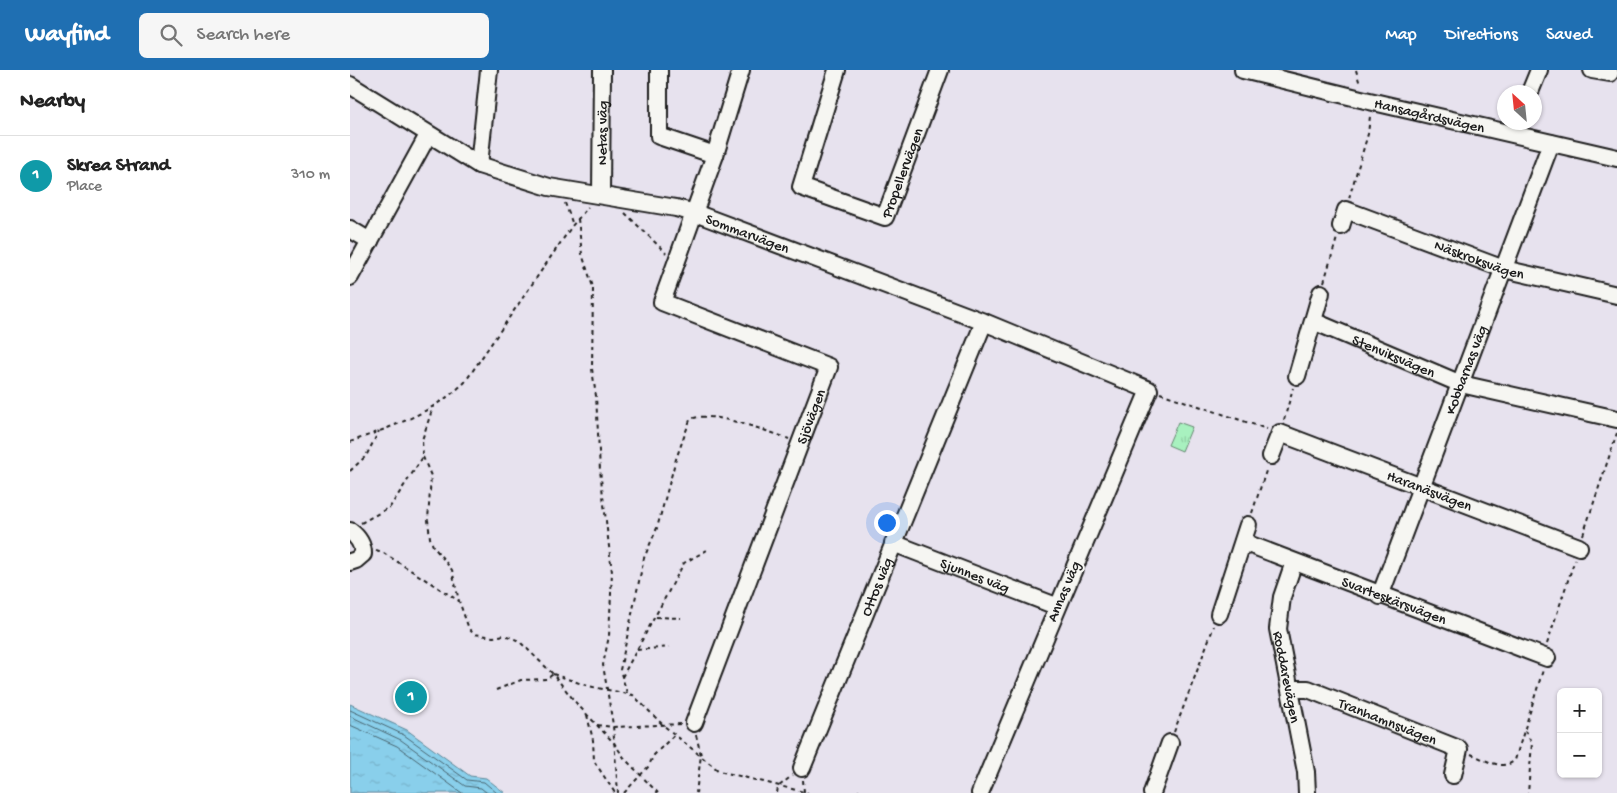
<!DOCTYPE html>
<meta charset="utf-8">
<style>
:root{--surface:#fff;--page:#f6f6f6;--text:#222;--muted:#767676;--line:#e0e0e0;--accent:#1f6fb2}
body{margin:0;font-family:"Gochi Hand",sans-serif;background:var(--page);color:var(--text)}
.controls{position:absolute;right:15px;bottom:15px;display:grid;overflow:hidden;border-radius:8px;box-shadow:0 1px 4px #0004}
.controls button{width:45px;height:45px;display:grid;place-items:center;padding:0;border:0;border-bottom:1px solid var(--line);background:var(--surface);color:var(--text);font:25px sans-serif}
.compass{position:absolute;left:1147px;top:15px;width:45px;height:45px;border-radius:50%;background:var(--surface);box-shadow:0 1px 4px #0004;rotate:333deg}
.you{position:absolute;left:536px;top:452px;width:18px;height:18px;margin:-12px;border:4px solid #fff;border-radius:50%;background:#1a73e8;box-shadow:0 0 0 8px #1a73e833}
.badge{display:grid;place-items:center;width:32px;height:32px;border-radius:50%;background:var(--accent);color:#fff;font-size:16px;font-weight:700}
.pin{position:absolute;translate:-50% -50%;border:2px solid #fff;box-shadow:0 1px 5px #0006}
.list{margin:0;padding:0;list-style:none}
h2{display:flex;justify-content:space-between;align-items:center;height:65px;margin:0;padding:0 20px;font-size:21px}
h2 small{font-size:16px;font-weight:400;color:var(--muted)}
.list li{display:grid;grid-template-columns:32px 1fr auto;gap:15px;align-items:center;box-sizing:border-box;height:80px;padding:0 20px;border-top:1px solid var(--line)}
.list b{display:block;font-size:19px;white-space:nowrap}
.list p{margin:0;font-size:16px;white-space:nowrap;color:var(--muted)}
.list em{font-size:16px;font-style:normal;color:var(--muted)}
.icon{flex:none;width:28px;height:28px;fill:none;stroke:currentColor;stroke-width:2;stroke-linecap:round;stroke-linejoin:round}
.map{position:relative;flex:none;width:1267px;height:723px;overflow:hidden}
header{display:flex;align-items:center;gap:30px;box-sizing:border-box;height:70px;padding:0 25px;background:var(--accent);color:#fff}
header strong{font-size:24px}
nav{display:flex;gap:28px;margin-inline-start:auto;font-size:18px}
.search{width:350px;height:45px;background:var(--page);display:flex;align-items:center;gap:12px;box-sizing:border-box;padding:0 18px;border-radius:8px;color:var(--muted);font-size:19px}
main{display:flex}
aside{flex:1;background:var(--surface)}
.map>svg:first-child{display:block}
</style>
<header>
<strong>Wayfind</strong>
<div class="search"><svg class="icon" aria-label="search" viewBox="0 0 24 24"><circle cx="10" cy="10" r="6"/><path d="M15 15l6 6"/></svg>Search here</div>
<nav><a>Map</a><a>Directions</a><a>Saved</a></nav>
</header>
<main>
<aside>
<h2>Nearby<small></small></h2>
<ul class="list">
<li><span class="badge" style="background:#0f9aa8">1</span><div><b>Skrea Strand</b><p>Place</p></div><em>310 m</em></li>
</ul>
</aside>
<div class="map">
<svg width="1267" height="723" viewBox="0 0 1267 723">
<defs>
<pattern id="park-tufts" width="24" height="20" patternUnits="userSpaceOnUse" patternTransform="scale(1.25)"><rect width="24" height="20" fill="#a8f1bf"/><path d="M3 7l-1-3M5 7V3M7 7l1-3M15 17l-1-3M17 17v-4M19 17l1-3" fill="none" stroke="#90cea4"/></pattern>
<pattern id="water-ripples" width="26" height="14" patternUnits="userSpaceOnUse" patternTransform="scale(1.25)"><rect width="26" height="14" fill="#89cfeb"/><path d="M2 4q2-2 4 0t4 0M15 11q2-2 4 0t4 0" fill="none" stroke="#76b1c9"/></pattern>
</defs>
<rect width="100%" height="100%" fill="#e7e2ee"/>
<filter id="ink" filterUnits="userSpaceOnUse"><feTurbulence type="fractalNoise" baseFrequency=".02" numOctaves="2"/><feDisplacementMap in="SourceGraphic" scale="10" xChannelSelector="R" yChannelSelector="G"/><feConvolveMatrix kernelMatrix="1 2 1 2 8 2 1 2 1" color-interpolation-filters="sRGB"/></filter>
<g filter="url(#ink)">
<polygon fill="url(#park-tufts)" stroke="#62866e" points="828,352 842,357 832,381 818,375"/>
<polygon fill="url(#water-ripples)" stroke="#5d8798" points="0,634 57,660 120,706 136,708 155,723 0,723"/>
<g fill="none" stroke-linecap="round" stroke-linejoin="round">
<g stroke="#48646f" stroke-width="1">
<polyline points="0,640 54,665 117,710 134,712 147,723"/>
<polyline points="0,646 51,670 115,716 131,718 137,723"/>
<polyline points="0,655 47,676 112,723"/>
</g>
<defs>
<g id="minor">
<polyline points="309,0 309,66 365,85"/>
<path id="s1" d="M 487,0 L 451,117 L 535,147 L 590,0"/>
<path id="s2" d="M 893,0 L 1015,30 L 1267,88"/>
<polyline points="1242,0 1260,3"/>
<path id="s3" d="M 0,15 L 129,95 L 199,117 L 326,138 L 345,143 L 634,252 L 799,320 L 630,723"/>
<polyline points="1180,22 1189,0"/>
<polyline points="129,95 139,0"/>
<path id="s4" d="M 251,125 L 252,0"/>
<path id="s5" d="M 991,156 L 996,140 L 1154,199 L 1267,225"/>
<polyline points="0,159 20,171"/>
<polyline points="0,207 78,65"/>
<path id="s6" d="M 963,251 L 1111,314 L 1267,349"/>
<polyline points="947,306 971,223"/>
<path id="s7" d="M 921,386 L 930,363 L 1229,477"/>
<path d="M 0,461 C 8,467 13,474 13,484 L 6,490 L 0,492"/>
<path id="s8" d="M 893,472 L 1197,588"/>
<path id="s9" d="M 543,473 L 706,536"/>
<path id="s10" d="M 944,492 L 932,527 L 928,559 L 956,702 L 957,723"/>
<path id="s11" d="M 1030,526 L 1201,73"/>
<polyline points="869,544 898,455"/>
<path id="s12" d="M 940,619 L 958,619 L 1109,679 L 1103,705"/>
<path id="s13" d="M 344,653 L 479,297 L 312,232 L 365,85 L 391,0"/>
<path id="s14" d="M 452,698 L 634,252"/>
<polyline points="802,723 820,673"/>
</g>
</defs>
<use href="#minor" stroke="#1c1c1c" stroke-width="20"/>
<g stroke="#1c1c1c" stroke-width="2" stroke-dasharray="4 4" stroke-linecap="butt">
<polyline points="1006,0 1010,15"/>
<polyline points="999,128 1018,64 1020,46"/>
<polyline points="215,133 223,155"/>
<polyline points="275,143 316,183"/>
<polyline points="228,149 232,184 243,217 242,299 246,326 250,400 262,502 259,566 253,595 263,655 268,723"/>
<polyline points="974,212 987,168"/>
<polyline points="810,323 917,359"/>
<polyline points="934,350 943,318"/>
<path d="M 0,372 C 41,357 83,343 115,312 L 222,156 L 238,137"/>
<polyline points="73,387 81,406 78,450 80,468 83,476 102,500 109,531 119,559 124,564 143,567 155,565 169,571 203,604 227,634 264,673 275,689 308,723"/>
<polyline points="0,401 16,386 29,361"/>
<polyline points="902,443 917,398"/>
<polyline points="11,453 40,437 73,387 72,370 83,337"/>
<polyline points="1233,465 1267,363"/>
<polyline points="26,480 32,482 109,531"/>
<polyline points="306,547 331,548"/>
<polyline points="1197,574 1225,489"/>
<polyline points="287,580 319,577"/>
<polyline points="203,604 238,616 283,625 313,655 369,701 458,723"/>
<polyline points="272,607 334,493 357,480"/>
<polyline points="146,620 171,610 197,609 203,604"/>
<path d="M 277,623 L 270,600 L 294,488 L 307,458 L 326,389 L 340,350 C 354,338 421,362 439,369"/>
<polyline points="237,645 243,670 244,691 265,723"/>
<polyline points="247,655 263,657 332,654"/>
<polyline points="1175,661 1182,673 1178,723"/>
<polyline points="824,662 864,556"/>
<polyline points="346,665 351,685 346,723"/>
<path d="M 1121,684 C 1134,689 1153,702 1165,690 L 1193,600"/>
<polyline points="453,710 454,722"/>
<polyline points="508,721 513,723"/>
<polyline points="274,723 298,697 304,685 325,664"/>
<polyline points="427,723 428,717 443,705"/>
</g>
<use href="#minor" stroke="#f6f6f2" stroke-width="16"/>
</g>
</g>
<g text-anchor="middle" stroke-width="4" stroke-linejoin="round" paint-order="stroke">
<g font-size="15" fill="#1c1c1c" stroke="#f6f6f2">
<text dy="5" stroke="none"><textPath href="#s2" startOffset="192">Hansagårdsvägen</textPath></text>
<text dy="5" stroke="none"><textPath href="#s4" startOffset="62">Netas väg</textPath></text>
<text dy="5" stroke="none"><textPath href="#s1" startOffset="259">Propellervägen</textPath></text>
<text dy="5" stroke="none"><textPath href="#s3" startOffset="430">Sommarvägen</textPath></text>
<text dy="5" stroke="none"><textPath href="#s5" startOffset="159">Näskroksvägen</textPath></text>
<text dy="5" stroke="none"><textPath href="#s6" startOffset="88">Stenviksvägen</textPath></text>
<text dy="5" stroke="none"><textPath href="#s11" startOffset="242">Kobbarnas väg</textPath></text>
<text dy="5" stroke="none"><textPath href="#s13" startOffset="328">Sjövägen</textPath></text>
<text dy="5" stroke="none"><textPath href="#s7" startOffset="185">Haranäsvägen</textPath></text>
<text dy="5" stroke="none"><textPath href="#s9" startOffset="88">Sjunnes väg</textPath></text>
<text dy="5" stroke="none"><textPath href="#s14" startOffset="196">Ottos väg</textPath></text>
<text transform="translate(713 521) rotate(-67)" y="5">Annas väg</text>
<text dy="5" stroke="none"><textPath href="#s8" startOffset="162">Svarteskärsvägen</textPath></text>
<text dy="5" stroke="none"><textPath href="#s10" startOffset="118">Roddarevägen</textPath></text>
<text dy="5" stroke="none"><textPath href="#s12" startOffset="104">Tranhamnsvägen</textPath></text>
</g>
</g>
</svg>
<div class="controls">
<button>+</button>
<button>−</button>
</div>
<svg class="compass" viewBox="-18 -18 36 36"><path d="M0-13l5 13h-10z" fill="#e53935"/><path d="M0 13l5-13h-10z" fill="#767676"/></svg>
<div class="you"></div>
<div class="pin badge" style="left:61px;top:627px;background:#0f9aa8">1</div>
</div>
</main>
